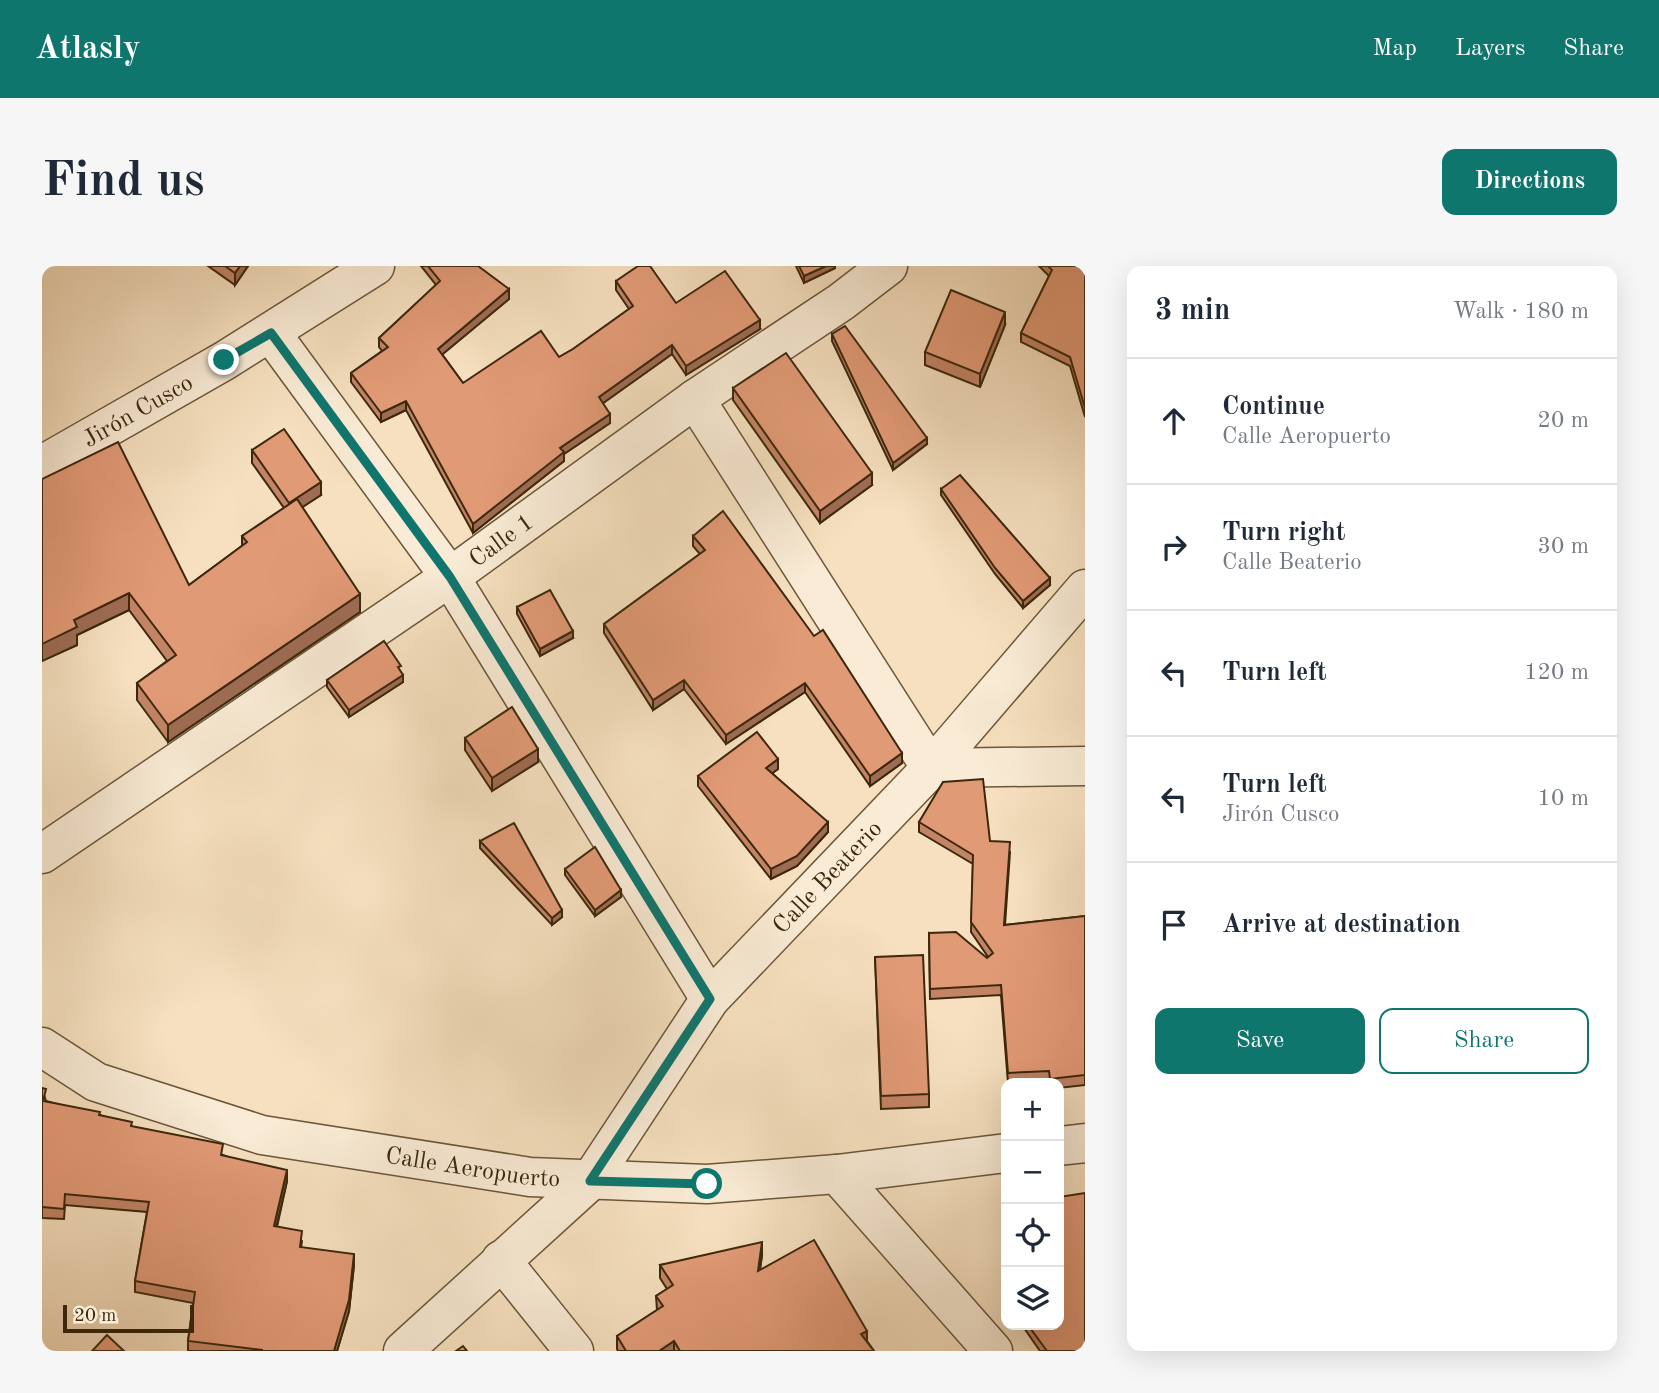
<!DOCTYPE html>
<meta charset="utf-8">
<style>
:root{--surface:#fff;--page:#f6f6f7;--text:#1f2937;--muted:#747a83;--line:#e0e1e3;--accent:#0f766e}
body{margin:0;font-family:"Old Standard TT",serif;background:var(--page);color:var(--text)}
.controls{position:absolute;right:21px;bottom:21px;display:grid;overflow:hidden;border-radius:14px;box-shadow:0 7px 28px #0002}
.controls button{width:63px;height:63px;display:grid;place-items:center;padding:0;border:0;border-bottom:2px solid var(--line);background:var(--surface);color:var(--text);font:35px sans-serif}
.scale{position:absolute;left:21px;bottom:18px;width:131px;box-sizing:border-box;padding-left:7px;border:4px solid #3d280c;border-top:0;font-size:19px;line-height:24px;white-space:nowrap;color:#3d280c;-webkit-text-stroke:5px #f9ebd5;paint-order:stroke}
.stop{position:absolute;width:21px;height:21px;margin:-16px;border:5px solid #0f766e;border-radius:50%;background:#fff}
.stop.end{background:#0f766e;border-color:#fff;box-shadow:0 2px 7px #0008}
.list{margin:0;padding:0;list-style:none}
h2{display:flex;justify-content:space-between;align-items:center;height:91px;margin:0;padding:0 28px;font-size:30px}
h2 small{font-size:23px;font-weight:400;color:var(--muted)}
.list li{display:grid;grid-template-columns:46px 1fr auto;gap:21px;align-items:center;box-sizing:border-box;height:126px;padding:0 28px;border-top:2px solid var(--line)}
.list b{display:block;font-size:26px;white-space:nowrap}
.list p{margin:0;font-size:23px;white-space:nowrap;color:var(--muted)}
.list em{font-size:23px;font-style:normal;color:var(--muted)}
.actions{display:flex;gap:14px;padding:21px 28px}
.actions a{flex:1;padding:16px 0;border:2px solid var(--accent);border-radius:14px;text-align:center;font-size:24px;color:var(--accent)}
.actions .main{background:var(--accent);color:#fff}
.icon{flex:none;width:38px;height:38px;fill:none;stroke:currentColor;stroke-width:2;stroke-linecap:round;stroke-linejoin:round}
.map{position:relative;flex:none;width:1043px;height:1085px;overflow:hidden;border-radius:14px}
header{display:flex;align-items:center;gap:42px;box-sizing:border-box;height:98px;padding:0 35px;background:var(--accent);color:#fff}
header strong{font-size:33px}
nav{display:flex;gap:38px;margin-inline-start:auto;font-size:24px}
.intro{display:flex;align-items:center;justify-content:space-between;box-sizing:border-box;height:168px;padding:0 42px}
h1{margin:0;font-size:49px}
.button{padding:18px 32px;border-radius:14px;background:var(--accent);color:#fff;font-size:24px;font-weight:700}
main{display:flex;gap:42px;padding:0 42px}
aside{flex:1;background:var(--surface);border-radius:14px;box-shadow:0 7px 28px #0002}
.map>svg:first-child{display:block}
</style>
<header>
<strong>Atlasly</strong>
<nav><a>Map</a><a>Layers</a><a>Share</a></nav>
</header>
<div class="intro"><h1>Find us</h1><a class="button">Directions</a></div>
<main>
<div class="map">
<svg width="1043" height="1085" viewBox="0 0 1043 1085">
<rect width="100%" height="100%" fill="#f6e0bf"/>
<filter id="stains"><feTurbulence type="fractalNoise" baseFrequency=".00286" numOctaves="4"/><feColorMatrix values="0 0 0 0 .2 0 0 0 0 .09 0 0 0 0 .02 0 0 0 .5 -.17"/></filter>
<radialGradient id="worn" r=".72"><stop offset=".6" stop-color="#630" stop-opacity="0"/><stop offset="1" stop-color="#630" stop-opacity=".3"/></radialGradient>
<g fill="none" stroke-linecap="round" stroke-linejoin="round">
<defs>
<g id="minor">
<polyline points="229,67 408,311 668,733"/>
<polyline points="653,133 889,502 1043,500"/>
<path id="s1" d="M 0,199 L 182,95 L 333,0"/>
<path id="s2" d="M 0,588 L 408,311 L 653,133 L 799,36 L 846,0"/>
<path id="s3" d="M 0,781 L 54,816 L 220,869 L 488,911 L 665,918 L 795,908 L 964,887"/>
<polyline points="1017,880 1043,877"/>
<polyline points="795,908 951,1085"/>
<polyline points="459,994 532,1085"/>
<path id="s4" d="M 361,1085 L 548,915 L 668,733 L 889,502 L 1043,323"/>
</g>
</defs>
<use href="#minor" stroke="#6b5639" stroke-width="41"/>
<use href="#minor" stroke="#f9ebd5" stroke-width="38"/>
</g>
<g fill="#c28465" stroke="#3d280c" stroke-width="2">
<polygon points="166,0 206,0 193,19"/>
<polygon points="379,0 436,0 467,33 400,88 421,117 517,91 531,83 587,43 574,24 574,15 634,37 718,63 644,109 630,88 561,137 568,157 522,188 522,195 431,267 364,144 339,156 309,116 309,107 340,85 337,81 337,72 394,19"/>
<polygon points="754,0 793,0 793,2 762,17"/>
<polygon points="997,0 1043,0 1043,151 1028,100 979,76 979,67 1007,10"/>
<polygon points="963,59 938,121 883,99 883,86"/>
<polygon points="790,68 885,178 851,204 790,75"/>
<polygon points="691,122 830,219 778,257 691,134"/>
<polygon points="210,184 279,229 260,241 318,346 126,476 95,434 95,417 125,395 87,344 35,369 35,379 0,395 0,213 147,319 200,280 200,270 242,242 210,197"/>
<polygon points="899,223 1008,319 981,342 953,308 899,229"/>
<polygon points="651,270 860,497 828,520 763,426 684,478 642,423 611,444 562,367 562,358 658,288 651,280"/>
<polygon points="475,341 531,372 498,390 475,348"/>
<polygon points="359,406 361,416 307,451 285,421 285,414"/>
<polygon points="423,472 496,496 450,525 423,484"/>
<polygon points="736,503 730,507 786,566 755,600 729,613 656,520 656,510"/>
<polygon points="877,556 948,575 968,586 963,659 1043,650 1043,819 1017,822 1017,817 1007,817 1007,815 966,817 959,729 888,733 887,667 945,692 946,691 929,666 931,598 877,566"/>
<polygon points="438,575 520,651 510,659 438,582"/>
<polygon points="523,603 579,631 553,650 523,609"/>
<polygon points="833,691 887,828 887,841 839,843"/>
<polygon points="0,822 4,835 58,849 90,861 181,889 245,915 235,961 260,975 259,982 312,999 307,1045 295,1085 146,1085 146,1075 151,1037 93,1026 93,1015 105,946 23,939 22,953 0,952"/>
<polygon points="720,989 718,1003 825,1075 832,1085 576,1085 575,1083 575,1070 615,1044 614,1030 625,1023 618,1012 618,999"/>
<polygon points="980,1059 1017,1059 1043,1085 998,1085"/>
</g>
<g fill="#9e6c53" stroke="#3d280c" stroke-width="2">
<polygon points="198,0 206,0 193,19 193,7"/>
<polygon points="784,0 793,0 793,2 762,17 762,10"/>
<polygon points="467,23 467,33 396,92 396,83"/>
<polygon points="963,46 963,59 938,121 938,108"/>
<polygon points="718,54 718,63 644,109 644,100"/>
<polygon points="630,79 630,88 557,140 557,131"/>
<polygon points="364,135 364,144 339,156 339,147"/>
<polygon points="568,148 568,157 522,188 522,195 431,267 431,258 518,182"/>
<polygon points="885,172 885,178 851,204 851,197"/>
<polygon points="830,207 830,219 778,257 778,245"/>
<polygon points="279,216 279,229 247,250 247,237"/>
<polygon points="1008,312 1008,319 981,342 981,335"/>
<polygon points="87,327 87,344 35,369 35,379 0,395 0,378 32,354"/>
<polygon points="318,328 318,346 126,476 126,459"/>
<polygon points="531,365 531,372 498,390 498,383"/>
<polygon points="361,409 361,416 307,451 307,444"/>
<polygon points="642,414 642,423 611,444 611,434"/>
<polygon points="763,417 763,426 684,478 684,469"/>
<polygon points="496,483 496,496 450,525 450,512"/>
<polygon points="860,487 860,497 828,520 828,510"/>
<polygon points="736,493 736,503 724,512 724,502"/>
<polygon points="786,556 786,566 755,600 729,613 729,603"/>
<polygon points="579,624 579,631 553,650 553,644"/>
<polygon points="520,644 520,651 510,659 510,652"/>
<polygon points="245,904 245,915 232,971 232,960"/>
<polygon points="720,976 720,989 716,1018 716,1005"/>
<polygon points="312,988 312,999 307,1045 295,1085 292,1085"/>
<polygon points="825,1065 825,1077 819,1068"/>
<polygon points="632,1075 632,1085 617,1085"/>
</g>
<g fill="#e19a76" stroke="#3d280c" stroke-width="2">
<polygon points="183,0 198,0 193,7"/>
<polygon points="386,0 436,0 467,23 396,83 421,117 499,65 517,91 531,83 591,40 574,15 596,0 608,0 634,37 683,5 718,54 644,100 630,79 557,131 568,148 518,182 522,186 431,258 364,135 339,147 309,107 346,81 337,72 398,15"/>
<polygon points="757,0 784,0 762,10"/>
<polygon points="1006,0 1043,0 1043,142 1028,91 979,67 1010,4"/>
<polygon points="909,24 963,46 938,108 883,86"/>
<polygon points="803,60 885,172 851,197 790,68"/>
<polygon points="744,87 830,207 778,245 691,122"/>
<polygon points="242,163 279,216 247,237 210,184"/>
<polygon points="76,176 147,319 205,276 200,270 255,233 318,328 126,459 95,417 134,389 87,327 32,354 35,361 0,378 0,213"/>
<polygon points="918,209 1008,312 981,335 953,302 899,223"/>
<polygon points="681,245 772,370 781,364 860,487 828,510 763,417 684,469 642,414 611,434 562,358 663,284 651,270"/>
<polygon points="508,324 531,365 498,383 475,341"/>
<polygon points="342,375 359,400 356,401 361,409 307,444 285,414"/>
<polygon points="470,441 496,483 450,512 423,472"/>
<polygon points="715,466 736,493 724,502 786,556 755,590 729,603 656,510"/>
<polygon points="941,513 948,575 968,576 962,659 1043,650 1043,809 1008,813 1007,805 966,807 959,719 888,723 887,667 914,666 945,692 951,687 929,656 931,589 877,556 901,516"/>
<polygon points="472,557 520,644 510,652 438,575"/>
<polygon points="553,581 579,624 553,644 523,603"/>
<polygon points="881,689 887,828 839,830 833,691"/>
<polygon points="0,822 4,823 1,835 58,846 57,849 90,856 89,860 181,878 179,889 245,904 232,960 260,965 258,981 312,988 307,1034 292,1085 220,1085 220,1084 146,1075 153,1026 93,1015 107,936 23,928 22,943 0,941"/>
<polygon points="1043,927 1043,1085 1005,1085 986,1059 1017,1059 1017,931"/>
<polygon points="772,974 825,1065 819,1068 832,1085 638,1085 632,1075 617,1085 584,1085 575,1070 621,1040 614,1030 631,1019 618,999 720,976 716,1005"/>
<polygon points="65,1069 82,1085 50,1085"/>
<polygon points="421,1080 425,1085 414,1085"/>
</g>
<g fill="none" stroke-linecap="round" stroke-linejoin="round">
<polyline stroke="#0f766e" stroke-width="9" points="182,94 229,67 408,311 668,733 548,915 665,918"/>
</g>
<g text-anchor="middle" stroke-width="7" stroke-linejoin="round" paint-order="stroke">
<g font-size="24" fill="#3d280c" stroke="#f9ebd5">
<text dy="8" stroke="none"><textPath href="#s1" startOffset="110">Jirón Cusco</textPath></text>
<text dy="8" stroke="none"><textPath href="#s2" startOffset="556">Calle 1</textPath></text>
<text dy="8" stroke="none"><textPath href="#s4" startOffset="640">Calle Beaterio</textPath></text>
<text dy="8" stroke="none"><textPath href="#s3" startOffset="452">Calle Aeropuerto</textPath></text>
</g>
</g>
<rect width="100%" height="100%" filter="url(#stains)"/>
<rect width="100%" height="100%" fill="url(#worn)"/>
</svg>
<div class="controls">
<button>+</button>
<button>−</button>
<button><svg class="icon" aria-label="locate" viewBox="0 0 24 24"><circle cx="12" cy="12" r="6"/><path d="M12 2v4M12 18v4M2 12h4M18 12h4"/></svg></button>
<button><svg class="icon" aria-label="layers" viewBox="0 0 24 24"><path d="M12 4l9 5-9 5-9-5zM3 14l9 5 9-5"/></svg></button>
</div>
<div class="scale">20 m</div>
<div class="stop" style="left:665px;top:918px"></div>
<div class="stop end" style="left:182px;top:94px"></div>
</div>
<aside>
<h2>3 min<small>Walk · 180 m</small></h2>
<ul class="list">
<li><svg class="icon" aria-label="ahead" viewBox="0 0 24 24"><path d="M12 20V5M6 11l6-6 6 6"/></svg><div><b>Continue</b><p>Calle Aeropuerto</p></div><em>20 m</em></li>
<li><svg class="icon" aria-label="right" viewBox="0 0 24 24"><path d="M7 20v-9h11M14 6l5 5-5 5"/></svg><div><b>Turn right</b><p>Calle Beaterio</p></div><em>30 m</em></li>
<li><svg class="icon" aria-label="left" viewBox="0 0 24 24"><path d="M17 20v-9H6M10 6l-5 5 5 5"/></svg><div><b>Turn left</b></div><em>120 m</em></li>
<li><svg class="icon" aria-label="left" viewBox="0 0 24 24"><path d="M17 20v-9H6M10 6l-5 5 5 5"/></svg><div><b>Turn left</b><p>Jirón Cusco</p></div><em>10 m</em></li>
<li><svg class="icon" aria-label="arrive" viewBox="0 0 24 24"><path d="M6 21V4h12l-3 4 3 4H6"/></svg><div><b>Arrive at destination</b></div></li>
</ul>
<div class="actions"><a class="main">Save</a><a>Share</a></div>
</aside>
</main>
